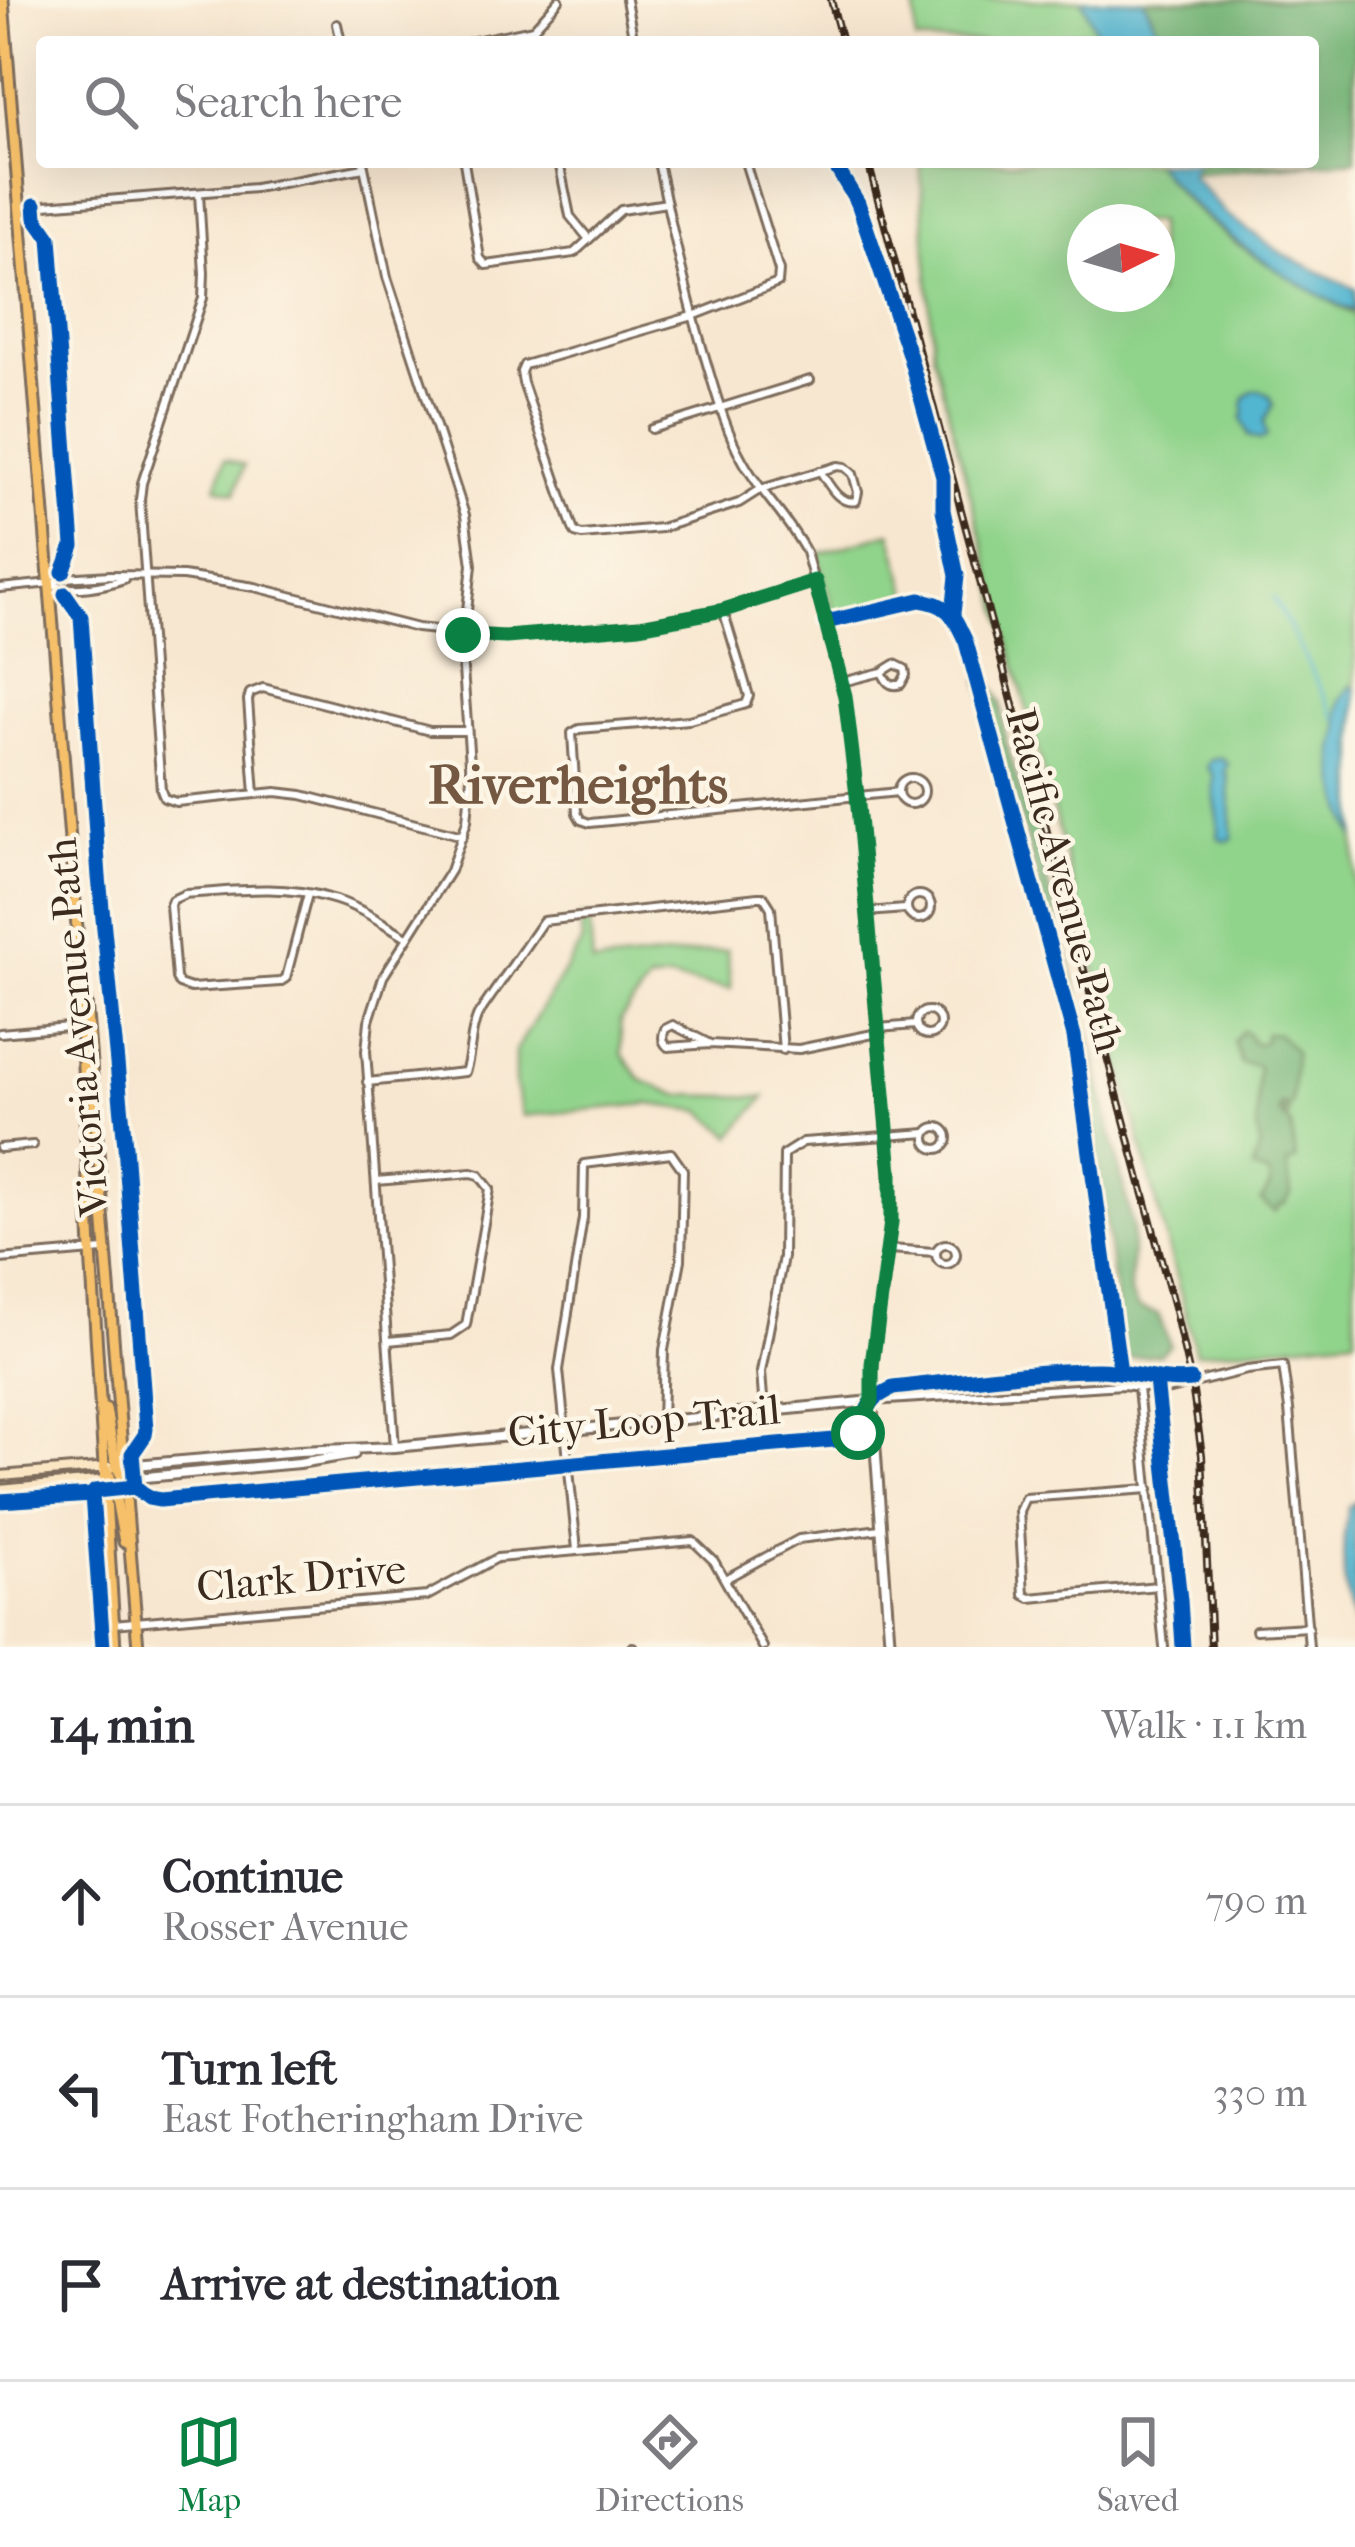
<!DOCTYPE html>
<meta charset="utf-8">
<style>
:root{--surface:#fff;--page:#f2f2f3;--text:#2b2b33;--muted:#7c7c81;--line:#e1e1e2;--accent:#0b8043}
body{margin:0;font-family:"IM FELL French Canon",serif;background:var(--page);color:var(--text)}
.compass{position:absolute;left:1067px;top:204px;width:108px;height:108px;border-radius:50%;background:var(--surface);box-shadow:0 12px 48px #0002;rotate:85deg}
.stop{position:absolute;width:36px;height:36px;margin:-27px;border:9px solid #0b8043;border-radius:50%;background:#fff}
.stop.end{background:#0b8043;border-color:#fff;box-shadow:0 3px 12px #0008}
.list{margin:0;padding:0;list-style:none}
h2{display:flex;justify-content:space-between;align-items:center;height:156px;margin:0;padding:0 48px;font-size:51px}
h2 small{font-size:39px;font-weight:400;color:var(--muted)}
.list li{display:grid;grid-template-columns:78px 1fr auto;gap:36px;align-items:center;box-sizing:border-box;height:192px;padding:0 48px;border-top:3px solid var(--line)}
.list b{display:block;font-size:45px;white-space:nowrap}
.list p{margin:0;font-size:39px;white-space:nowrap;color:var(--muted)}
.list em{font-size:39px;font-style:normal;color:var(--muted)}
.icon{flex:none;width:66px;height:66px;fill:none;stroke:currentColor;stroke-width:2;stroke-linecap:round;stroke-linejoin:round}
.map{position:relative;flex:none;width:1355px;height:1647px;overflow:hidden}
.search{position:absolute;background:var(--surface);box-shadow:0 12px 48px #0002;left:36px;right:36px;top:36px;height:132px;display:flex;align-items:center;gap:30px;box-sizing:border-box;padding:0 42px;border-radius:12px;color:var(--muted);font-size:45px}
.sheet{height:732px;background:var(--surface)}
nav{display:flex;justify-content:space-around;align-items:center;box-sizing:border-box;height:168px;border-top:3px solid var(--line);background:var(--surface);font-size:33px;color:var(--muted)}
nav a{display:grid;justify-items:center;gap:6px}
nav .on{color:var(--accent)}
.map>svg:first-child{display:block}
</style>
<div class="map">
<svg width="1355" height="1647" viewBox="0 0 1355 1647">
<rect width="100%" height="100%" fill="#fcf5e5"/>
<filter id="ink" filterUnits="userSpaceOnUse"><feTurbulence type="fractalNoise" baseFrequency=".00833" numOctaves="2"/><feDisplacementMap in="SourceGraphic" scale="24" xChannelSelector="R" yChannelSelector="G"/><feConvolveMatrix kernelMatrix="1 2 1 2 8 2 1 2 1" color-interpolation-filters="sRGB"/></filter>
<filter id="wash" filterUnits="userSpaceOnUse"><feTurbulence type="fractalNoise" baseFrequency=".004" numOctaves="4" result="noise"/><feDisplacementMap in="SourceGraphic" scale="48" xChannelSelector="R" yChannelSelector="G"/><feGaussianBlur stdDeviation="2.7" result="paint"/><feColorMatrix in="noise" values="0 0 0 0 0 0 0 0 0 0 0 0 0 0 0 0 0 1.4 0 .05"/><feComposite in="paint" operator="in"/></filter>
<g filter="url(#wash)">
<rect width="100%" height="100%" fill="#f8e7d0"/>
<g fill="#90d38b" stroke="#667e54" stroke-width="3" fill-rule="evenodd">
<polygon points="915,0 1082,0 1101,42 916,42"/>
<path d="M 920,162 L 1155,162 C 1195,228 1289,278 1355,315 L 1355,1338 L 1196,1353 L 933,353 ZM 1085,222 L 1157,222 L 1157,294 L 1085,294 Z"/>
<polygon points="225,459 244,465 235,493 216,487"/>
<polygon points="891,532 909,594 835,616 817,554"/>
<polygon points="580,917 589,917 593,964 727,950 731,989 667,979 649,982 620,1020 622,1054 641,1080 678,1095 765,1097 732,1136 702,1111 649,1104 523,1116 515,1086 515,1052 582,942"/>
</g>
<g fill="#74b577" stroke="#58704a" stroke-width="3">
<polygon points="1144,0 1355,0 1355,160 1190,174 1196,162 1313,162 1313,42 1164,42"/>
<polygon points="981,678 990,682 1001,702 1005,738 1027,814 1039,835 1044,870 1086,1023 1133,1228 1130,1292 1138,1308 1158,1314 1170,1345 1161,1354 1123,1359 1102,1192 1076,1031 1030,852 979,680"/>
<polygon points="1242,1031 1247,1032 1252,1042 1258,1044 1263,1042 1265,1033 1277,1034 1295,1051 1292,1104 1290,1107 1283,1104 1280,1106 1280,1109 1285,1107 1289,1111 1288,1117 1280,1111 1279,1113 1291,1125 1296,1160 1287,1164 1291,1194 1285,1204 1280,1205 1275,1212 1261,1201 1270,1186 1269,1175 1253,1169 1260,1145 1257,1126 1258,1068 1256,1065 1241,1064 1234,1041"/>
</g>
<g fill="#52b6d1" stroke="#467078" stroke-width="3">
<polygon points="1082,0 1144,0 1164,42 1101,42"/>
<path d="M 1155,162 L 1196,162 L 1191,175 L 1226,214 L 1283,254 L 1355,289 L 1355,311 C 1300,292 1185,212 1155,162 Z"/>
<polygon points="1260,390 1270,396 1273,404 1264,422 1267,436 1260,440 1249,436 1242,418 1245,411 1243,406 1245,397 1252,391"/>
<path d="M 1351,686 L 1355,687 L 1355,837 C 1343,812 1334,778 1335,750 C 1335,744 1339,737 1339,731 C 1339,710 1334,704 1351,686 Z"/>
<path d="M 1222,758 L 1228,764 L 1225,773 L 1228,776 L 1233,839 L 1224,841 L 1218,837 C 1222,816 1210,797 1214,777 L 1207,766 L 1211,760 Z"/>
<path d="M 1355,1502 L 1355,1624 C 1341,1587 1341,1546 1348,1507 Z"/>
</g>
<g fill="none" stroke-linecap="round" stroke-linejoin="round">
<polyline stroke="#52b6d1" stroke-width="3" points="1274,598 1336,719"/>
</g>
</g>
<g filter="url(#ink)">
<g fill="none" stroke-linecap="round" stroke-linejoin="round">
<defs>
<g id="minor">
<polyline points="626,0 634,42"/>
<polyline points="337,24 341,42"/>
<polyline points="533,29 535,42"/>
<polyline points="470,42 533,29 559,0"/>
<polyline points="363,162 387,277 465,515 472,565 462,656 471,777 467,821 450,871 383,977 369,1021 366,1051 395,1447"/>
<polyline points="464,162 480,258 486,265 574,253 621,210 667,203"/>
<polyline points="559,162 570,216 588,238"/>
<path d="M 658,162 C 673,233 688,302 709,371 C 718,401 727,432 742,459 C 760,493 788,518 806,552 L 845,696 L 857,795 L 892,1200 C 890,1268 871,1333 872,1401 L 1123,1385 L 1166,1390 L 1247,1370 L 1283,1366 L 1289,1409 L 1309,1647"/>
<path d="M 745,162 L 779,271 L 778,283 L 693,316 L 524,365 L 521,372 L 523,383 L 572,526 L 575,533 L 582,535 L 661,528 L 739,503 L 761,489 L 838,466 L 845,467 L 853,474 L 858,492 L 856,501 C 838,505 829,484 820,471"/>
<polyline points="199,194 204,273 203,298 142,483 140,500 161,790 164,798 176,802 276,792 302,795 463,836"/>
<polyline points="20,207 255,188 364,168"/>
<polyline points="652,429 810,380"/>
<path d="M 54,585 C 74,592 104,586 124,579"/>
<polyline points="0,588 51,583 63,578 110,575 183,576 255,587 417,628 506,637 640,625 723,610 815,581"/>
<polyline points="723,610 749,696 746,704 689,720 579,729 572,733 577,813 581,820 590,823 898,792"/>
<path d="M 842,682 L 882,672 L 895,664 L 905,669 L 906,675 L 901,684 C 890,688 886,681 882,672"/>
<circle cx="911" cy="791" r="13"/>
<polyline points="255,794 248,700 250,693 263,688 430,731 467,731"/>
<path d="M 308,894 L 286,978 L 280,982 L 191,988 L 179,984 L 176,978 L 170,905 L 172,900 L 185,894 C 233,891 282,884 329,898 C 357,905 382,923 407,937"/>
<circle cx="919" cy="907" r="12"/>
<polyline points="867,912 905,909"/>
<circle cx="928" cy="1023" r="12"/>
<polyline points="878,1028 916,1025"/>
<polyline points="0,1033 80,1026"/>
<path d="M 710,1044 L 673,1025 L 665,1029 C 662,1036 662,1042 668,1047 L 710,1044 L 799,1049 L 878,1033"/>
<path d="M 367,1082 L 465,1072 C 472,1054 469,1034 478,1015 L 543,921 L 758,897 L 764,897 L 771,908 L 783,1050"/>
<circle cx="937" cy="1138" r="11"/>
<polyline points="0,1148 33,1145"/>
<polyline points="376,1181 472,1173 479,1175 490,1189 466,1325 451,1335 388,1341"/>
<circle cx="946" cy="1254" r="10"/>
<polyline points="889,1249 935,1252"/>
<polyline points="0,1259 104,1250"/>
<polyline points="1138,1388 1164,1647"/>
<polyline points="764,1411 761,1372 783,1257 784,1154 803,1142 927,1133"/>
<polyline points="1149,1489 1025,1498 1019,1511 1024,1595 1030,1598 1158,1586"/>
<polyline points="577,1550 559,1370 583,1218 584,1164 671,1153 683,1170 681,1260 664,1350 662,1421"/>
<polyline points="725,1579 799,1539 880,1529"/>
<polyline points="113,1624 427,1596 497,1558 693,1541 714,1561 763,1647"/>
<polyline points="1256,1630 1308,1627"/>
<polyline points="632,1647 633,1647"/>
</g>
<g id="tertiary">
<polyline points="123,1466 299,1451 395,1447 872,1401 890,1647"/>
<polyline points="124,1479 299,1463 354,1454"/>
</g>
<g id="secondary">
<polyline points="0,1476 122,1466"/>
<polyline points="0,1490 106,1480"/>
</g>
<g id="primary">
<polyline points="3,0 77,928 91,1251 115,1647"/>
<polyline points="86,1001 138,1647"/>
<polyline points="106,1409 116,1466 121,1475"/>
<polyline points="108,1471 114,1488 124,1542"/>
</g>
</defs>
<use href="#minor" stroke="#7d6c5c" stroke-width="12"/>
<use href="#tertiary" stroke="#7d6c5c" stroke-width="14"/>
<use href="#secondary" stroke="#7d6c5c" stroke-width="14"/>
<use href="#primary" stroke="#7d6c5c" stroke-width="15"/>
<use href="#minor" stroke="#fff" stroke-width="6"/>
<use href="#tertiary" stroke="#fff" stroke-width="8"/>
<use href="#secondary" stroke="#fbe6c4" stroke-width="8"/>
<use href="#primary" stroke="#f6c06b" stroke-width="9"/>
<defs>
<g id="rail">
<polyline points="831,0 842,42"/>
<polyline points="868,162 1175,1311 1192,1385 1202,1455 1211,1647"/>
</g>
</defs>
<use href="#rail" stroke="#3b2a1e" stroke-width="8"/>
<use href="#rail" stroke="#fcf5e5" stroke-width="3" stroke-dasharray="9" stroke-linecap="butt"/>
<defs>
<g id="cycleway">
<polyline points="833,162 858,203 909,354 943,477 943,510 957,576 953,614"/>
<polyline points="35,205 36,218 50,238 73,546 63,572"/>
<polyline points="65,594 81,617 99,877 125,1146 146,1429 145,1435 132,1454 135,1487"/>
<path d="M 826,622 L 920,600 C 951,604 954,617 966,642 L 1074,1036 L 1120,1372"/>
<polyline points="1156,1380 1180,1600 1183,1647"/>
<polyline points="92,1495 103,1647"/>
<path d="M 0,1501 L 92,1495 L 95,1491 L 135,1487 L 149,1498 L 160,1500 L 834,1440 C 873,1434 855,1419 875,1399 C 878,1396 889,1390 893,1388 C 959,1381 1032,1370 1098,1370 C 1130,1370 1158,1384 1191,1380"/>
</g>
</defs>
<use href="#cycleway" stroke="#fcf5e5" stroke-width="22"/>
<use href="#cycleway" stroke="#0057b8" stroke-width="15"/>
</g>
</g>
<g fill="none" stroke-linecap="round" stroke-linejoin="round" filter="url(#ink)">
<polyline stroke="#0b8043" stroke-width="15" points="463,635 506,637 640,626 724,610 815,581 845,696 857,795 891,1172 891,1222 872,1364 872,1401 858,1433"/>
</g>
<g text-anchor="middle" stroke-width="9" stroke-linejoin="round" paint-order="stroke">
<g font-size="42" fill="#3b2a1e" stroke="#fcf5e5">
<text transform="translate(1066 880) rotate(75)" y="15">Pacific Avenue Path</text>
<text transform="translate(77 1027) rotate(-95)" y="15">Victoria Avenue Path</text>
<text transform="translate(644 1420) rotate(-5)" y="15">City Loop Trail</text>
<text transform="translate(301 1577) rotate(-5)" y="15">Clark Drive</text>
</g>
<g font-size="54" font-weight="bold" fill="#745842" stroke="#fcf5e5">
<text x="578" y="803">Riverheights</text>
</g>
</g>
</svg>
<svg class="compass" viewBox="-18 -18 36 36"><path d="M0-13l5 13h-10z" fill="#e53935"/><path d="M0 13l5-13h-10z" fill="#7c7c81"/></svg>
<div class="stop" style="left:858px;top:1433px"></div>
<div class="stop end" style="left:463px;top:635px"></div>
<div class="search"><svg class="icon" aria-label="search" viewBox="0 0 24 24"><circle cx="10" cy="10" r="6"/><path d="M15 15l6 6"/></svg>Search here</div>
</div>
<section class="sheet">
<h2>14 min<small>Walk · 1.1 km</small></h2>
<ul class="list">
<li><svg class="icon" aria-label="ahead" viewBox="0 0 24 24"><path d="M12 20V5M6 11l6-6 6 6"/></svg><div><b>Continue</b><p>Rosser Avenue</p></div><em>790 m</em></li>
<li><svg class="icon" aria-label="left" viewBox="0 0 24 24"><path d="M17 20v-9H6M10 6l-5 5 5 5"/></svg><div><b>Turn left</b><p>East Fotheringham Drive</p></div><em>330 m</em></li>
<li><svg class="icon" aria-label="arrive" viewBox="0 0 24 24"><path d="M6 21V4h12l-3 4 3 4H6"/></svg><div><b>Arrive at destination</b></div></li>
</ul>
</section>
<nav>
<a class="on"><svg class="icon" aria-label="map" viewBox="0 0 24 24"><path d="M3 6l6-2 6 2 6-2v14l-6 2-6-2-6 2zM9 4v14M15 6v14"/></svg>Map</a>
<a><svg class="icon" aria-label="directions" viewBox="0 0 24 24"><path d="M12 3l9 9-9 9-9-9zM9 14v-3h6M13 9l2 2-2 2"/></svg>Directions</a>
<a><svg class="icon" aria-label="saved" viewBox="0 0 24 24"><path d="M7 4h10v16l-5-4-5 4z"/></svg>Saved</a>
</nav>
